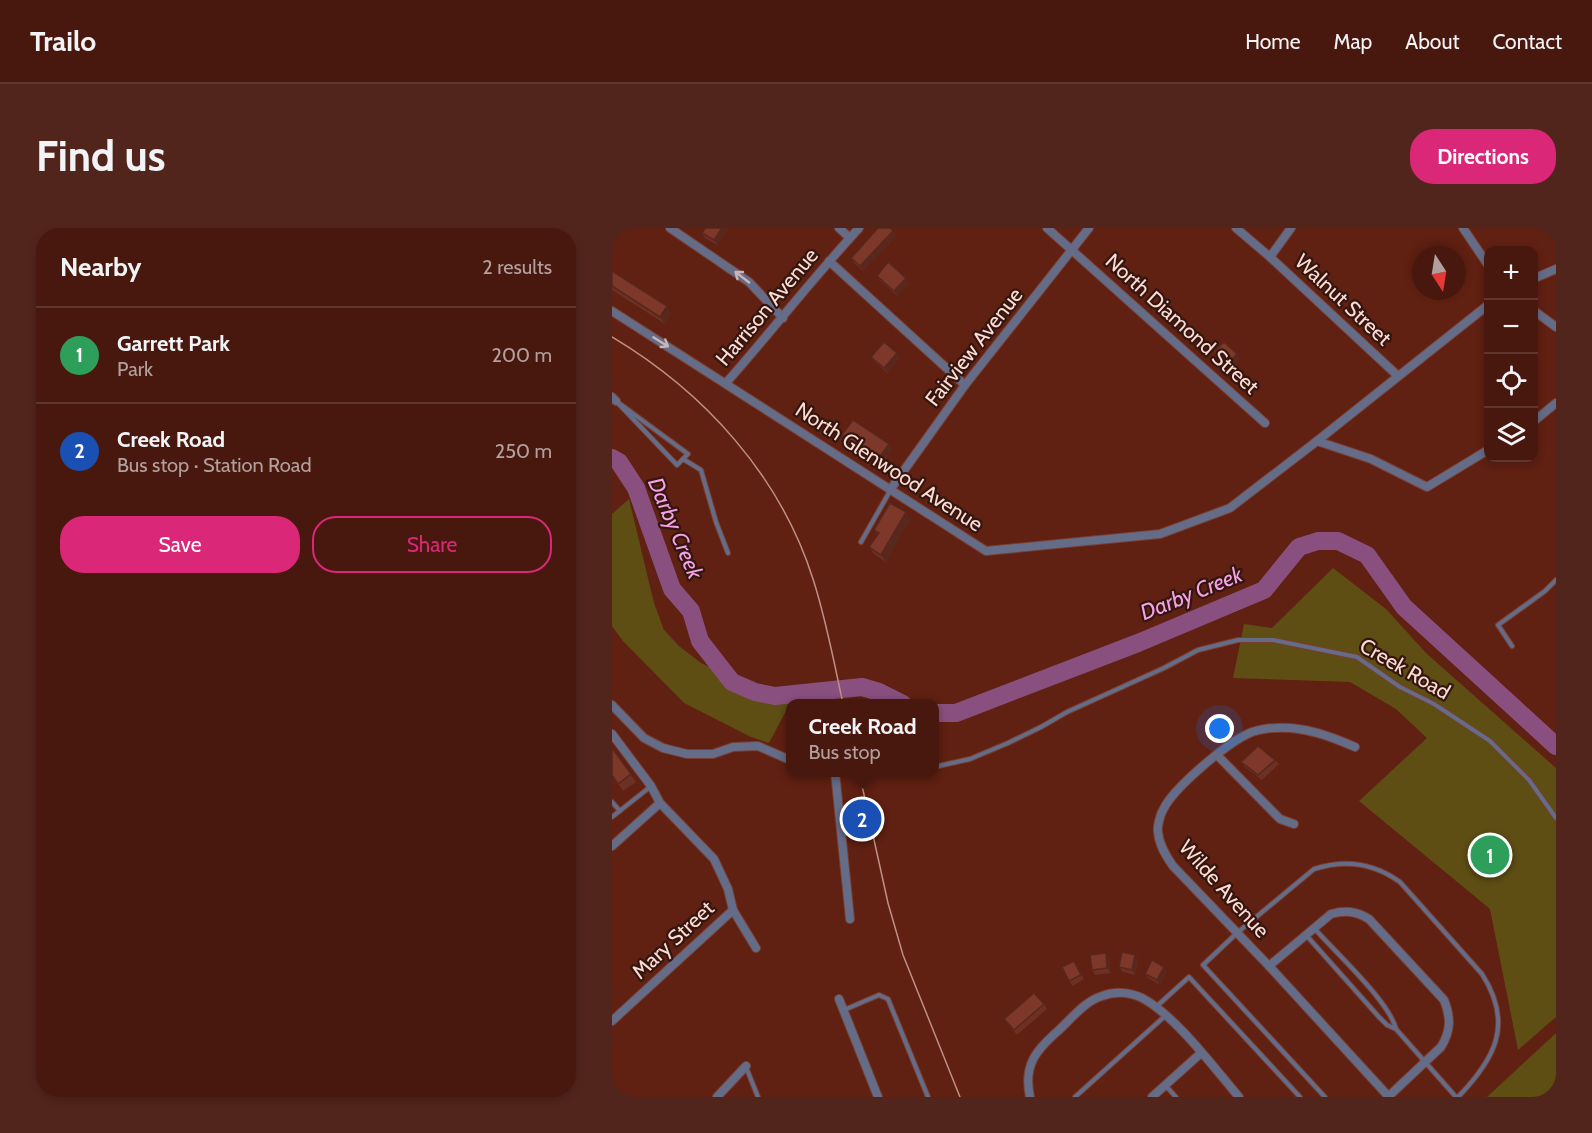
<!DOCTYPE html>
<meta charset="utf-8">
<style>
:root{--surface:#48180e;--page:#52251c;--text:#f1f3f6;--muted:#b1a09e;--line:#60372e;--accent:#db2777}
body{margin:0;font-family:Cabin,sans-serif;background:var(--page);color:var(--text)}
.controls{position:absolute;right:18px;top:18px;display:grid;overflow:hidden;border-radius:12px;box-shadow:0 3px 9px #0003}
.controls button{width:54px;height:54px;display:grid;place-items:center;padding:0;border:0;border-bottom:2px solid var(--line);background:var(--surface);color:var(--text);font:30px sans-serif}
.compass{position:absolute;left:800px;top:18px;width:54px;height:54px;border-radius:50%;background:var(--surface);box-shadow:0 3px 9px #0003;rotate:168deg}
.you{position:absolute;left:608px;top:501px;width:21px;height:21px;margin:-15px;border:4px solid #fff;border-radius:50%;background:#1a73e8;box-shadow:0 0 0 9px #1a73e833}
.badge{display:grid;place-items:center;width:39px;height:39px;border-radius:50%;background:var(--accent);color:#fff;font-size:20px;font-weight:700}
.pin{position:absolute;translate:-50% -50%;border:3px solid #fff;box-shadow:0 2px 6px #0006}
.popup{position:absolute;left:174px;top:471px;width:153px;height:78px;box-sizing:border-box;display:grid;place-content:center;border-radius:12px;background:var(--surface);filter:drop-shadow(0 2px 4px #0005);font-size:20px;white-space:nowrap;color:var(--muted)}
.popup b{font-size:22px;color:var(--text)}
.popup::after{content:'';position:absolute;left:50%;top:100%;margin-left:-12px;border:12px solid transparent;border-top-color:var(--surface)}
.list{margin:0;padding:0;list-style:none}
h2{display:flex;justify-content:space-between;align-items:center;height:78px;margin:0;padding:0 24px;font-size:26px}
h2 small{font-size:20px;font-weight:400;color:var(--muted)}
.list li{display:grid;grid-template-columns:39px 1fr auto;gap:18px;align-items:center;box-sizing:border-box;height:96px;padding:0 24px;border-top:2px solid var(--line)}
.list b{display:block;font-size:22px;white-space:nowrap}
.list p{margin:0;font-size:20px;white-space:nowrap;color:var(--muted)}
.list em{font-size:20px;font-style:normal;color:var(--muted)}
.actions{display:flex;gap:12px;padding:18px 24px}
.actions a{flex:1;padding:14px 0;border:2px solid var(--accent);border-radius:24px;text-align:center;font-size:21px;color:var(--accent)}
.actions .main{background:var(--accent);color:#fff}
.icon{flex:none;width:33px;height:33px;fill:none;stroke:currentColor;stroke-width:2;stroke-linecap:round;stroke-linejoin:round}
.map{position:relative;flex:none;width:944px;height:869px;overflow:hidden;border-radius:24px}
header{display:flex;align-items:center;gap:36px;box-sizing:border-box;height:84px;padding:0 30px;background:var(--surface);border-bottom:2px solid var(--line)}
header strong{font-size:28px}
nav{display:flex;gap:33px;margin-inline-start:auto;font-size:21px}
.intro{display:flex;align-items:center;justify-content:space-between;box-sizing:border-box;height:144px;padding:0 36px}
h1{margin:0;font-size:42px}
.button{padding:15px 27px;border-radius:24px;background:var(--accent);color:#fff;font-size:21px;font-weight:700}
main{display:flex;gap:36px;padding:0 36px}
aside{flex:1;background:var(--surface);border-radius:24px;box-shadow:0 3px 9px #0003}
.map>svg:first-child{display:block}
</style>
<header>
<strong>Trailo</strong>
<nav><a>Home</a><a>Map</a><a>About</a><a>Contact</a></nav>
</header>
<div class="intro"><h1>Find us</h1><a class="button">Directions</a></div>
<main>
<aside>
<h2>Nearby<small>2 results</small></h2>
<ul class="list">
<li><span class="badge" style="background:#2e9e5b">1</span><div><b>Garrett Park</b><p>Park</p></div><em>200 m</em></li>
<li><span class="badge" style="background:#1a4fb4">2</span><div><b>Creek Road</b><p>Bus stop · Station Road</p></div><em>250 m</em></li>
</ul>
<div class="actions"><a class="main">Save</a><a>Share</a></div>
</aside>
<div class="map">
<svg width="944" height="869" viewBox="0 0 944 869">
<rect width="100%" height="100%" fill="#602012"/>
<g fill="#5e4e14">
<polygon points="17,271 42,375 52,402 67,418 89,435 134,456 157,459 183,466 157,515 139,509 72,475 11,413 0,398 0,286"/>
<polygon points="721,340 774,381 815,426 944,540 944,789 906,822 878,681 747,573 815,510 784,481 738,454 621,450 632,396 660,400"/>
<polygon points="944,805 944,869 875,869"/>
</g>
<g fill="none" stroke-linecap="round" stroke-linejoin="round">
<g stroke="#89507f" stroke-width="18">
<polyline points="0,230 7,234 24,260 60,361 79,383 88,413 120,454 143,464 163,468 250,459 267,464 291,476"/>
<polyline points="322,485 344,485 526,415 652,362 687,319 706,313 726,313 755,327 792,379 944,518"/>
</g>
<defs>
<g id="service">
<polygon points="4,173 76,226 65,237"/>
<polyline points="71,231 89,242 104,294 116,325"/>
<polyline points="249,314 278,263"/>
<polyline points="900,418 886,397 933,363 944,352"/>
<polyline points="322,539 358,531 396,515 429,499 455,484 552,440 586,422 626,412 661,412 745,429 788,459 822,476 878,513 917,552 944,590"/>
<polyline points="0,574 8,583"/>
<polyline points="0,589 38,559"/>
<path d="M 702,700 C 723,724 777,773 784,801 L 844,869"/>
<polyline points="694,707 767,789 775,797 784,801"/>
<polyline points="545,778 577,749 688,869"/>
<polyline points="232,782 267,767 276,771 316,869"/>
<polyline points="134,839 146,869"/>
<polyline points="553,857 564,869"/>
<polyline points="463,869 553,788"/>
<path d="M 713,869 L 591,737 L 625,705 L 702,641 C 733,631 762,635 788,654 L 870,746 C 902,796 883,831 846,869"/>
</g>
<g id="minor">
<polyline points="58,0 137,54 171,90"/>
<polyline points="227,0 238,10"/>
<polyline points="435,0 653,195"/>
<polyline points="624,0 658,29 786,148"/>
<polyline points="851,0 876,37"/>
<polyline points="658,29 679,0"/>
<polyline points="217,33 353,157"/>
<polyline points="921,51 944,41"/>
<polyline points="921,82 944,99"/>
<polyline points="0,83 374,323 548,306 618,280 705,213 759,231 815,259 876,222"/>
<path d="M 114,155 C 159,104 201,50 247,0"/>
<polyline points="0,169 4,173"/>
<polyline points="921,194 944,175"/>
<polyline points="705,213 876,77"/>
<polyline points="278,262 353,157 477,0"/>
<polyline points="0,477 32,510 51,520 75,526 101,526 121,519 146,518 178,532"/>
<polyline points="0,506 39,558 48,575 102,631 116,661 121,682 144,720"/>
<path d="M 743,519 C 718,508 691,498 663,500 C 656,500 647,502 640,504 C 617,513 561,560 551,582 C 548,587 545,599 546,604 C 547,617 554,628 561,638 L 657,738 L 777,869"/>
<polyline points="605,527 668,591 682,596"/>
<polyline points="223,544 238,691"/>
<polyline points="0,618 48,575"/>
<path d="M 657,738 L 719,686 C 733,682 744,683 757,691 L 832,772 C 839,789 839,803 829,819 L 777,868"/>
<polyline points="227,771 266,869"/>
<polyline points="0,793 121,682"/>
<polyline points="105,869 134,838"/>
<path d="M 418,869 C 411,837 424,822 447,802 C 460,790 473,773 490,768 C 503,763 518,764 530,770 C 563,787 603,841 627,869"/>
<polyline points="540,869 589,825"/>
</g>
</defs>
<use href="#service" stroke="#793e31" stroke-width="6"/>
<use href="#minor" stroke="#793e31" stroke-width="10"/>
<use href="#service" stroke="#656c87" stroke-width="4"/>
<use href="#minor" stroke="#656c87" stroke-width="8"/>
<g stroke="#be9086" stroke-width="1.5">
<path d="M 0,109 C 92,164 168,247 201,351 C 214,391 222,434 231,476"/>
<polyline points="247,544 276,675 291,727 348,869"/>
</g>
</g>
<g fill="#6c3024">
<polygon points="93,0 116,0 105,17 93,10 90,5"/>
<polygon points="281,3 285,8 251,43 242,35 239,30"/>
<polygon points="0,43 59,85 53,96 0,62"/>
<polygon points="265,48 297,55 285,68 268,52"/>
<polygon points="602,124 625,126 628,131 619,141 606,129"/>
<polygon points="285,125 288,130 275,145 262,133 259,129"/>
<polygon points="230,207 280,221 270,236 234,212"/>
<polygon points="298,291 274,334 262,326 257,319 266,307 262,302"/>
<polygon points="0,520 24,554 11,563 0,547"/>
<polygon points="663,532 667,536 650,552 633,539 629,534"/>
<polygon points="494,725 497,730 499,745 483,747 480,742"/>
<polygon points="523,727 526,732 523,747 511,744 507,739"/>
<polygon points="465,738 472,751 461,758 457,753"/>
<polygon points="555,744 548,757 536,750 533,746"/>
<polygon points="432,776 435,781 405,807 392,791"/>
</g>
<g fill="#58271d">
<polygon points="110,0 116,0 105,17 102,12"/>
<polygon points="281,3 285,8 251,43 248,38"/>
<polygon points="294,50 297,55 285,68 282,63"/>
<polygon points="55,78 59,85 53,96 48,89"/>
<polygon points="285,125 288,130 275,145 272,140"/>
<polygon points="625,126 628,131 619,141 615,137"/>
<polygon points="277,216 280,221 270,236 266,231"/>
<polygon points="294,284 298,291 274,334 269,327"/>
<polygon points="494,725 497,730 499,745 495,740"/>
<polygon points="523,727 526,732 523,747 520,742"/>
<polygon points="552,739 555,744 548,757 545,752"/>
</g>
<g fill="#7d382a" stroke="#58271d" stroke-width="1.5">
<polygon points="93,0 110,0 102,12 90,5"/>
<polygon points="266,0 278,0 281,3 248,38 239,30"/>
<polygon points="276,34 294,50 282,63 265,48"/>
<polygon points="0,43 55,78 48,89 0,58"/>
<polygon points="272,114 285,125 272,140 259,129"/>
<polygon points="612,114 625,126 615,137 602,124"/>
<polygon points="241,192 277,216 266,231 230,207"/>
<polygon points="278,275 294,284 269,327 257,319 267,305 262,302"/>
<polygon points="646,518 663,532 646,547 629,534"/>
<polygon points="0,520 19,546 6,556 0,547"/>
<polygon points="510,724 523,727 520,742 507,739"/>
<polygon points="494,725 495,740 480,742 478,727"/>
<polygon points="540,732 552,739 545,752 533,746"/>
<polygon points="462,733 469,747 457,753 450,739"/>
<polygon points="422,765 432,776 402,802 392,791"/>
</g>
<defs><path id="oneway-shaft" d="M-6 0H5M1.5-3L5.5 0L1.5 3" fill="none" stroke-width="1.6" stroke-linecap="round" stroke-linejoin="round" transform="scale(1.5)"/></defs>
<g stroke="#c8b5b9">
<use href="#oneway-shaft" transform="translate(130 49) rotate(-142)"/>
<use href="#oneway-shaft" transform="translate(49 114) rotate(32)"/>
</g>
<g text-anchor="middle" stroke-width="4.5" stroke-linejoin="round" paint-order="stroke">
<g font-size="21" fill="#fddcd4" stroke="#33160f">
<text transform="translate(731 72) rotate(43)" y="7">Walnut Street</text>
<text transform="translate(155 79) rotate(-50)" y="7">Harrison Avenue</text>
<text transform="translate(570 96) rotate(42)" y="7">North Diamond Street</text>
<text transform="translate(362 119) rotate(-52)" y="7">Fairview Avenue</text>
<text transform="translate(277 239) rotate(33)" y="7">North Glenwood Avenue</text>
<text transform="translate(793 441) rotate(30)" y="7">Creek Road</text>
<text transform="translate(612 661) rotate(48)" y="7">Wilde Avenue</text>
<text transform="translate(61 712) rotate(-43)" y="7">Mary Street</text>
</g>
<g font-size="22" font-style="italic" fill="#f5a2e6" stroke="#33160f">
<text transform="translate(64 300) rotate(67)" y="8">Darby Creek</text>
<text transform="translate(579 365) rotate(-22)" y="8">Darby Creek</text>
</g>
</g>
</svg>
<div class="controls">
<button>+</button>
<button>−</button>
<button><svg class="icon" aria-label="locate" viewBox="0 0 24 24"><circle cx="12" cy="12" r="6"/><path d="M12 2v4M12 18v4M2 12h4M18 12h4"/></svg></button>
<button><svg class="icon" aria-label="layers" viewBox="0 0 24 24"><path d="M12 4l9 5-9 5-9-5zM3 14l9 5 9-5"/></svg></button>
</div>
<svg class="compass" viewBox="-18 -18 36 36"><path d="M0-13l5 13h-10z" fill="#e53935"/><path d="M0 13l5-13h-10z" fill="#b1a09e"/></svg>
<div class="you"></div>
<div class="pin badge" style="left:878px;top:627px;background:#2e9e5b">1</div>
<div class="pin badge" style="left:250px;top:591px;background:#1a4fb4">2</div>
<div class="popup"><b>Creek Road</b>Bus stop</div>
</div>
</main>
